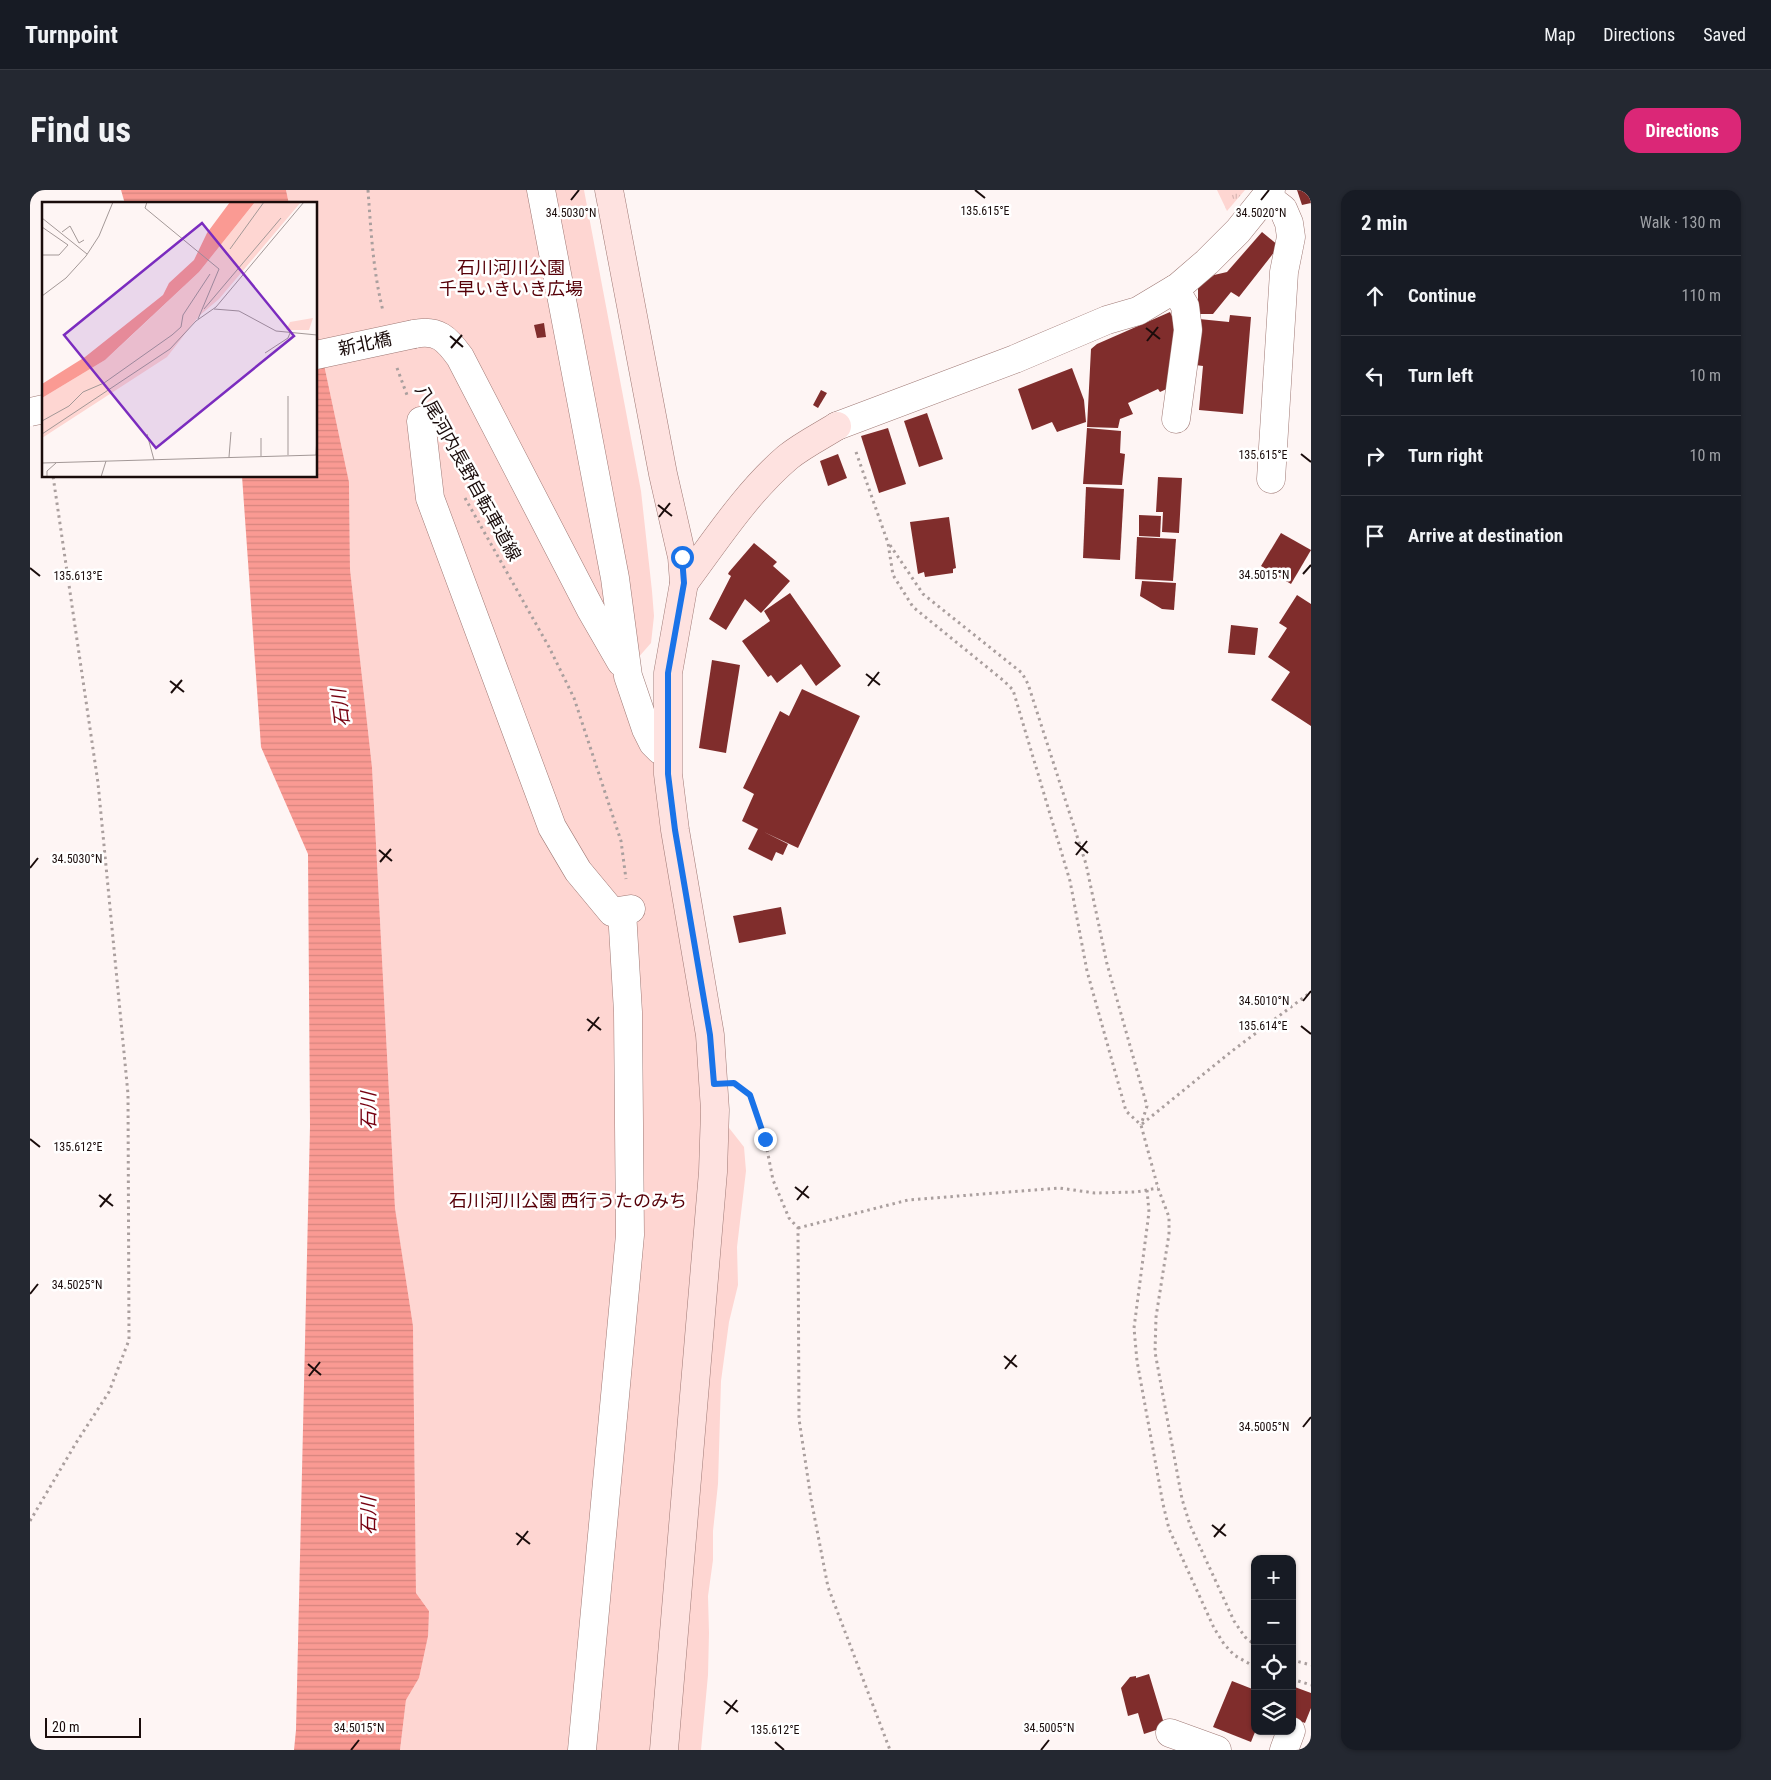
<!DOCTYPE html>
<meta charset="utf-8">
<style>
:root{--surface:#171b24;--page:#242831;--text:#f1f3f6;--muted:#9ea1a6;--line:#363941;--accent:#db2777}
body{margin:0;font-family:"Roboto Condensed","Noto Sans JP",sans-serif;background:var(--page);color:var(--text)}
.controls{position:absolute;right:15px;bottom:15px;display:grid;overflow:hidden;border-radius:10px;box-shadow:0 1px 4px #0004}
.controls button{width:45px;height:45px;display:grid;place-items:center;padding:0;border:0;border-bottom:1px solid var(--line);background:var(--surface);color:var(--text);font:25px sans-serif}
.scale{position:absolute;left:15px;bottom:12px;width:96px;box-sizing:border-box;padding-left:5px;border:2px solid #1a0c0b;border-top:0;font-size:14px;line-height:18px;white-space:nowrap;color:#1a0c0b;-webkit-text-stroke:4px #fff;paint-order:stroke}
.stop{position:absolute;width:15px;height:15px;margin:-11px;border:4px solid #1a73e8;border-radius:50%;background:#fff}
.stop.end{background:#1a73e8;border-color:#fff;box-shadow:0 1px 5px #0008}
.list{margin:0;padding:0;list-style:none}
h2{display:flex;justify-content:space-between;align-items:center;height:65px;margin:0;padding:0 20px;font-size:21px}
h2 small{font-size:16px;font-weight:400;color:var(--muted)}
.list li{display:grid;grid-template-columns:32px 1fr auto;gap:15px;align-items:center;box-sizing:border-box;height:80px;padding:0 20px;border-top:1px solid var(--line)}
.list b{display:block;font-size:19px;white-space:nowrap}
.list em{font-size:16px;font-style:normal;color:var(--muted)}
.icon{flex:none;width:28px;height:28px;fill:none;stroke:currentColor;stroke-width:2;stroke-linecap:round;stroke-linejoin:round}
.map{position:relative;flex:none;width:1281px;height:1560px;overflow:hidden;border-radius:15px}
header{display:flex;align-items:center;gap:30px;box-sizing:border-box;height:70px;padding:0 25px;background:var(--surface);border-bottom:1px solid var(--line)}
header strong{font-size:24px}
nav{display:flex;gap:28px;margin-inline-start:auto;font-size:18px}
.intro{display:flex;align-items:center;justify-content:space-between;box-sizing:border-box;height:120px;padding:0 30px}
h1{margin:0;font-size:35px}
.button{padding:12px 22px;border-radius:15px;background:var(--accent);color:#fff;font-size:18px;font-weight:700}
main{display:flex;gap:30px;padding:0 30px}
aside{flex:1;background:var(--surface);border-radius:15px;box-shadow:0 1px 4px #0004}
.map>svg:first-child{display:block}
</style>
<header>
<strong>Turnpoint</strong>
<nav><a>Map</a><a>Directions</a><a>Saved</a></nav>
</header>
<div class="intro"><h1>Find us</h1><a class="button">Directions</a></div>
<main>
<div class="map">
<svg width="1281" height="1560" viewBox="0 0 1281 1560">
<defs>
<pattern id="grass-tufts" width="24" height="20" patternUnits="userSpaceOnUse" patternTransform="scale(1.25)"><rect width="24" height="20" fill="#fed6d2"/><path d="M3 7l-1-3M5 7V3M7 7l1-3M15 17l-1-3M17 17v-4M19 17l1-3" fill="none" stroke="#d9b6b3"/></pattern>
<pattern id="water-rules" width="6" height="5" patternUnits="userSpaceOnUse" patternTransform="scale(1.25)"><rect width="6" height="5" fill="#fa9a93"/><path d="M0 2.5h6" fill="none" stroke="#d6847d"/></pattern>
</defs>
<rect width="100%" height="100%" fill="#fef5f4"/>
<polygon fill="url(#grass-tufts)" points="1187,0 1215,0 1197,21"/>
<polygon fill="#fed6d2" points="256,0 554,0 611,301 622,401 624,426 621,453 607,469 623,553 685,920 714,957 716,981 707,1057 708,1095 699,1132 691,1191 688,1294 683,1341 683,1370 678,1406 679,1443 678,1485 671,1560 370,1560 376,1510 389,1488 399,1421 386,1403 383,1137 365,1018 342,577 320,379 319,292 286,137 286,14 259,14"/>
<g fill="url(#water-rules)">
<polygon points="91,0 256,0 259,14 95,14"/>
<polygon points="286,137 319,292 320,379 342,577 365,1018 383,1136 386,1403 399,1421 398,1446 389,1488 376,1510 370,1560 264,1560 266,1540 280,936 278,664 231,557 212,286 286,286"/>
</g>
<g fill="#802d2c">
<polygon points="1267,0 1280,0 1281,13 1272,15"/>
<polygon points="1232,42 1249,56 1209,107 1201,102 1183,124 1168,124 1168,97 1184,85 1197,82"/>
<polygon points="1140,122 1150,143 1143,196 1130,202 1128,199 1098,213 1103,224 1090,229 1088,238 1057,237 1061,159 1067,154"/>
<polygon points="1200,125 1221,127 1213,224 1169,220 1173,176 1165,175 1169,129 1199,132"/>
<polygon points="514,133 516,147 507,148 504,135"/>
<polygon points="1042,178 1054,210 1056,232 1027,242 1022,232 1002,240 988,199"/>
<polygon points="791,200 797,203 788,218 783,215"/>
<polygon points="897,223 913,269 889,277 874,231"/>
<polygon points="858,238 876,294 849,303 831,246"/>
<polygon points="1057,238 1091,241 1090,263 1095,264 1092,295 1053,294"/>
<polygon points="808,264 817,288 798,296 790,271"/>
<polygon points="1128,287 1152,288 1149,343 1132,342 1133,322 1126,322"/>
<polygon points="1056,297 1094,299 1090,370 1053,368"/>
<polygon points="1109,325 1131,326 1130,347 1109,346"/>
<polygon points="919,327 926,378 923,379 923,383 895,387 894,382 888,384 880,332"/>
<polygon points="1251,343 1281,360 1261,394 1231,376"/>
<polygon points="1107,347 1146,349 1143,391 1105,389"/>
<polygon points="724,353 747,372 743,376 760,391 731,423 715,409 696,440 679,429 701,386 698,384 699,382"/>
<polygon points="1112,391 1146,393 1144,420 1132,419 1110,406"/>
<polygon points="760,403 811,476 786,496 771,474 747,493 741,485 738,487 712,451 740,431 734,421"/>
<polygon points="1267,405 1281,414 1281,536 1241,510 1260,482 1238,467 1257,438 1249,433"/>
<polygon points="1201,435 1228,438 1225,465 1198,463"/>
<polygon points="682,470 710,475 696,563 669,558"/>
<polygon points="772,499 830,526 768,658 734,642 758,654 753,665 746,662 742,671 718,659 728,639 712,631 724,604 713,598 750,521 759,526"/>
<polygon points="751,717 756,744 709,753 703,726"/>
<polygon points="1119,1484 1135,1537 1114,1544 1108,1523 1098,1526 1091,1498 1100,1487 1106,1486 1106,1488"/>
<polygon points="1202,1491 1225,1500 1225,1542 1221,1552 1183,1537"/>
<polygon points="1262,1496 1281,1503 1281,1518 1275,1533 1262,1528"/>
</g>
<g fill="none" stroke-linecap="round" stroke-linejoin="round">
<defs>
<g id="street">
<polyline points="511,0 585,388 598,486 616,539 623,553 630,560 637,562"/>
<polyline points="1236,6 1253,19 1259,33 1261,47 1254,82 1241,289"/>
<polyline points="1145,99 1155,116 1158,140 1146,229"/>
<path d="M 384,144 C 408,139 417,149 430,167 L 561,420 L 591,472"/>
<polyline points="391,231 400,308 522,637 548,681 582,722 601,719"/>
<polyline points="807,236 985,169 1077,130 1108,121 1148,97 1177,72 1208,41 1241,0"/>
<polyline points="1140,1543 1187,1560"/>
<polyline points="552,1560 600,1045 598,822 592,721"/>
<polyline points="1254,1560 1261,1541"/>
</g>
<g id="secondary">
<polyline points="579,0 633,284 652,367 654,393 638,483 638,584 645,640 680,845 685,920 683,982 634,1560"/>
<path d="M 654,393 C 686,350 717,302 758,267 C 773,255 791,246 807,236"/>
</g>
</defs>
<use href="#street" stroke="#9f7975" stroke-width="29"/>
<use href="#secondary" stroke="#9f7975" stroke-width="29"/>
<g stroke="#aa9f9e" stroke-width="3" stroke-dasharray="2.5 4" stroke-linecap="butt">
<path d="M 338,0 C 341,41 343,81 353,121"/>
<polyline points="367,178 377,205"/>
<polyline points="826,262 858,353 863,385 883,417 974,491 983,500 1040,691 1057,781 1096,921 1111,935 1128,998 1139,1027 1139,1044 1126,1127 1125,1162 1152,1309 1160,1335 1204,1431 1215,1447 1225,1455"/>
<polyline points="435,308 519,457 544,508 591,651 596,689"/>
<polyline points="860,355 893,404 992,483 998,494 1056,674 1077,774 1117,916 1111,935"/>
<polyline points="714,900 720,905 735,949 743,990 759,1028 768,1038 769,1229 781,1309 798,1397 860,1560"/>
<polyline points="1112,934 1202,861 1281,802"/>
<polyline points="1117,1000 1119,1022 1104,1138 1107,1171 1133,1314 1139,1339 1184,1438 1194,1454 1204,1465 1225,1477"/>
<polyline points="768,1038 878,1010 1029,998 1065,1003 1106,1002 1128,998"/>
<polyline points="0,1331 46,1253 79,1202 99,1150 98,904 68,593 23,286"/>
<polyline points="1262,1470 1281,1475"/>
<polyline points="1262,1489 1281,1495"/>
</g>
<use href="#street" stroke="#fff" stroke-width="28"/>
<use href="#secondary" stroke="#fee2e0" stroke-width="28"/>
<defs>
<g id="street-bridge">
<polyline points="286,165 384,144"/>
<polyline points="0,222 14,219"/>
</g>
</defs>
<use href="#street-bridge" stroke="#9f7975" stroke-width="29" stroke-linecap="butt"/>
<use href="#street-bridge" stroke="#fff" stroke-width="28"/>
</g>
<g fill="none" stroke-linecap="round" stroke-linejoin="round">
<polyline stroke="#1a73e8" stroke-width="6" points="652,367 654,393 638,483 638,584 645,640 680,845 684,894 704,893 720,905 735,949"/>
</g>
<path fill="none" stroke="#1a0c0b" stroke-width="2" d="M 945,0 L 955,8M 541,10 L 549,0M 1231,10 L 1239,0M 1116,138 L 1130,149M 420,146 L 433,157M 1117,151 L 1128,137M 421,158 L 432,145M 1271,264 L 1281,272M 628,315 L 642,326M 629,327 L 640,313M 0,378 L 10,386M 1273,384 L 1281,375M 836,484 L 850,495M 140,491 L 154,502M 838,496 L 849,482M 141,503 L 152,490M 1045,652 L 1058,663M 349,660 L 362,671M 1046,665 L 1057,651M 350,672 L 361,659M 0,678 L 8,668M 1273,811 L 1281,801M 557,829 L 571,840M 1271,836 L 1281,844M 558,841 L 569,827M 0,949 L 10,957M 765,997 L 779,1008M 69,1005 L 83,1016M 767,1010 L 778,996M 70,1017 L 81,1004M 0,1104 L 8,1094M 974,1166 L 987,1177M 278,1174 L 291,1185M 975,1179 L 986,1165M 279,1186 L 290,1172M 1273,1237 L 1281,1227M 1182,1335 L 1196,1346M 486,1343 L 500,1354M 1184,1347 L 1195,1334M 487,1355 L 498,1341M 694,1511 L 708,1522M 696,1524 L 707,1510M 745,1552 L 754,1560M 321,1560 L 329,1550M 1011,1560 L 1019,1550"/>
<g text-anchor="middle" stroke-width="5" stroke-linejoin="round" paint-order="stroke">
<g font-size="18" fill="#560008" stroke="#fff">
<text x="481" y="84">石川河川公園<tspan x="481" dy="21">千早いきいき広場</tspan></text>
<text x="538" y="1017">石川河川公園 西行うたのみち</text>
</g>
<g font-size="18" fill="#1a0c0b" stroke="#fff">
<text transform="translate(335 154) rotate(-12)" y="6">新北橋</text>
<text transform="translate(438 283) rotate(61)" y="6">八尾河内長野自転車道線</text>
</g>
<g font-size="19" font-style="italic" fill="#770010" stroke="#fff">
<text transform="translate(310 518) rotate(-97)" y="7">石川</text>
<text transform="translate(338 921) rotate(-90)" y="7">石川</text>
<text transform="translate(338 1326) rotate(-90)" y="7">石川</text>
</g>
</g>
<g transform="translate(12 12)">
<rect width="275" height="275" fill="#fef5f4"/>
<path d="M 271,116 L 267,128 L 244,128 L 248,120 Z" fill="#fed6d2"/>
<path d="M 213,0 L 259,0 L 177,97 L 157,114 L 125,155 L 0,236 L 0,196 L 63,158 L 87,136 L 157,70 Z" fill="#fed6d2"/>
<path d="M 188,0 L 213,0 L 157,70 L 63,158 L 0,196 L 0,182 L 43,155 L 121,93 L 127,81 L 152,58 L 165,31 Z" fill="#fa9a93"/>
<path fill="none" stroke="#a39897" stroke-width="1" d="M 105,0 L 103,6 L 177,67 L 156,117M 0,16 L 45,52M 0,25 L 26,43 L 17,53 L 0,53M 20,30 L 28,24 L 37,41 L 42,38M 188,47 L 222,0M 0,94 L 24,76 L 44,54 L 57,34 L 71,0M 162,107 L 239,16M 172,107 L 197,109 L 234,129 L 275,133M 223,151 L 246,136 L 248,131M 246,194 L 246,253M 0,219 L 27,204 L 41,190 L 62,181 L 130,133 L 139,125 L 141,113 L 168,72M 0,232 L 128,147 L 154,119 L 174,105 L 262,0M 105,232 L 112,258M 219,236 L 219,254M 274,253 L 275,234M 187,255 L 189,230M 0,261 L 275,253M 5,275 L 5,269 L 14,261M 59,275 L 64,259"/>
<path fill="#7b2cbf" fill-opacity="0.15" stroke="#7b2cbf" stroke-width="2.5" d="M 160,21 L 252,134 L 114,246 L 22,133 Z"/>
<rect width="275" height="275" fill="none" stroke="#1a0c0b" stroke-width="2.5"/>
</g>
<g font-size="12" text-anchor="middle" fill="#1a0c0b" stroke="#fff" stroke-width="5" stroke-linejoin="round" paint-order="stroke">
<text x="955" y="25">135.615°E</text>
<text x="541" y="27">34.5030°N</text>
<text x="1231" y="27">34.5020°N</text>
<text x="1233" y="269">135.615°E</text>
<text x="1234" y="389">34.5015°N</text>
<text x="48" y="390">135.613°E</text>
<text x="47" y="673">34.5030°N</text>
<text x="1234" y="815">34.5010°N</text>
<text x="1233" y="840">135.614°E</text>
<text x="48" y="961">135.612°E</text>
<text x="47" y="1099">34.5025°N</text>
<text x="1234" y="1241">34.5005°N</text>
<text x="329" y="1542">34.5015°N</text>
<text x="1019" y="1542">34.5005°N</text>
<text x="745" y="1544">135.612°E</text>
</g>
</svg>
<div class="controls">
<button>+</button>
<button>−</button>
<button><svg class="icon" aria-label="locate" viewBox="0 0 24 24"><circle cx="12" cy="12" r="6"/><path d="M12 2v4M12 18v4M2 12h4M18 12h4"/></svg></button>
<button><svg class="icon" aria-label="layers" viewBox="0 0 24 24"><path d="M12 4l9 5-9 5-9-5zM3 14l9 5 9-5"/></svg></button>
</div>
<div class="scale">20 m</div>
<div class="stop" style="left:652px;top:367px"></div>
<div class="stop end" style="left:735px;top:949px"></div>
</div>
<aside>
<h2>2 min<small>Walk · 130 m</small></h2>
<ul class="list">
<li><svg class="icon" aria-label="ahead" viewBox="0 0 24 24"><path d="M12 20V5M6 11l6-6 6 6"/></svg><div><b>Continue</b></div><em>110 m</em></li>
<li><svg class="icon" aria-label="left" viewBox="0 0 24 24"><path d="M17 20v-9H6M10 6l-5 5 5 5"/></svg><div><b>Turn left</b></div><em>10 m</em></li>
<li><svg class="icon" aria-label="right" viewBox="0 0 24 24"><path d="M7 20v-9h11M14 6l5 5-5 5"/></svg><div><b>Turn right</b></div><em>10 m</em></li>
<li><svg class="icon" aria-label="arrive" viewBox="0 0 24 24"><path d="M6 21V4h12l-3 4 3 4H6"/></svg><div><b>Arrive at destination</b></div></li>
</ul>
</aside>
</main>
